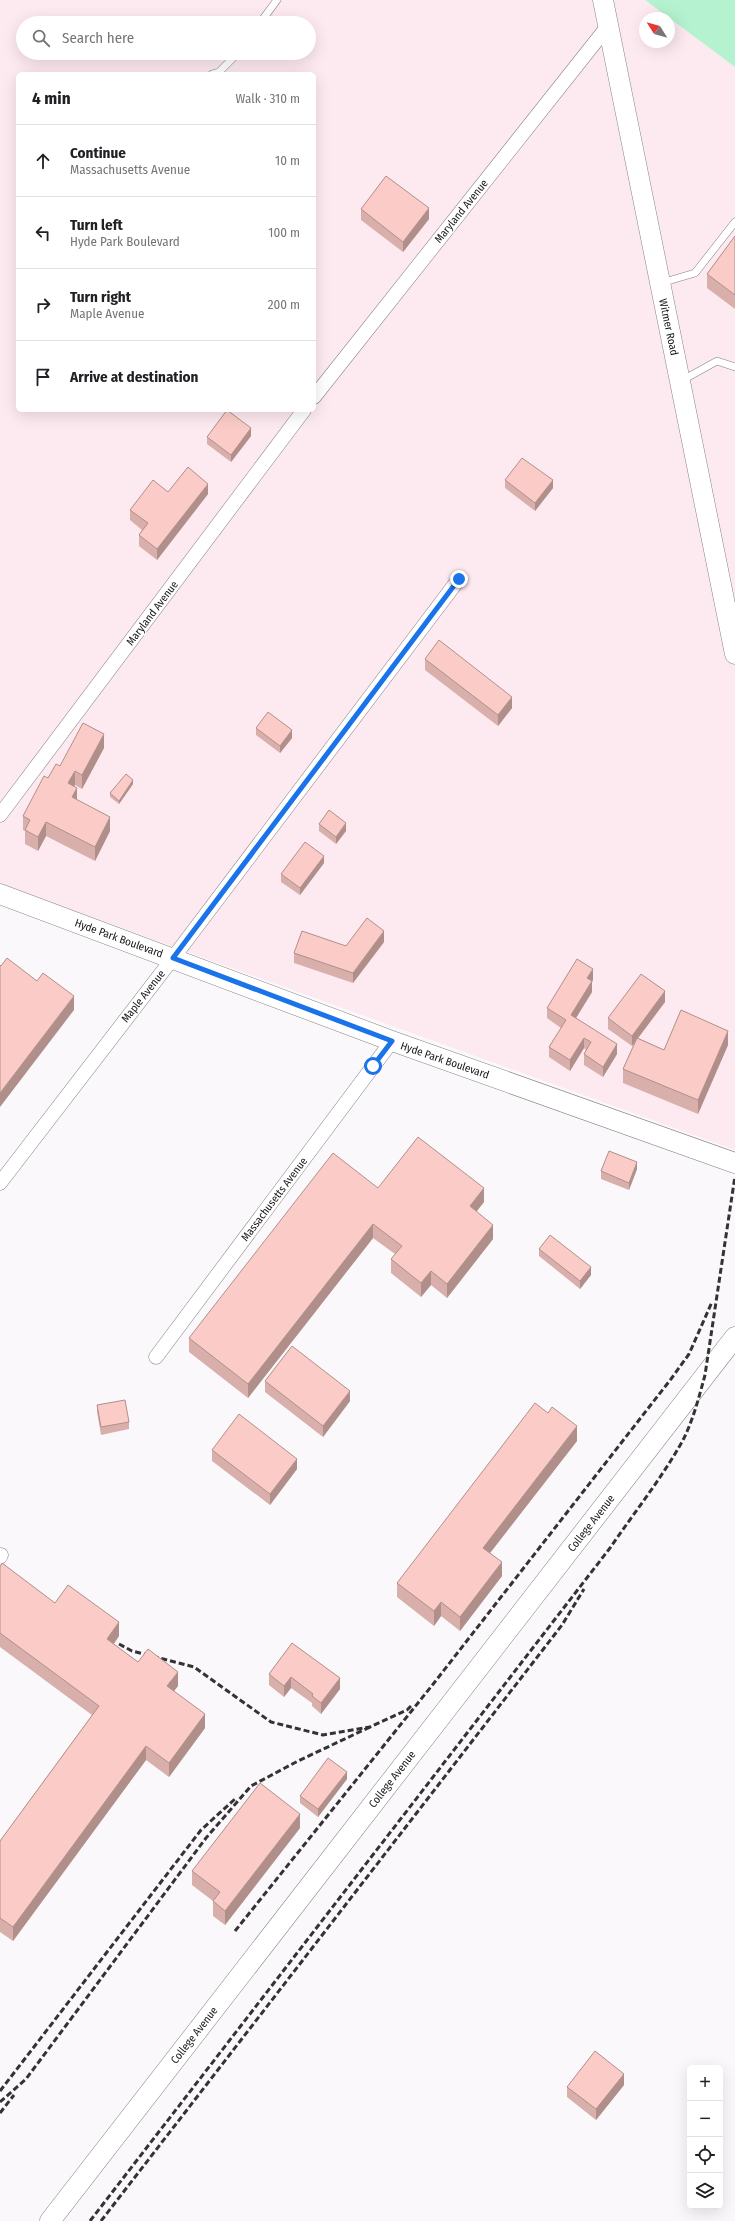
<!DOCTYPE html>
<meta charset="utf-8">
<style>
:root{--surface:#fff;--page:#f6f6f6;--text:#202124;--muted:#757577;--line:#e0e0e0}
body{margin:0;font-family:"Fira Sans Condensed",sans-serif;background:var(--page);color:var(--text)}
.controls{position:absolute;right:12px;bottom:12px;display:grid;overflow:hidden;border-radius:6px;box-shadow:0 4px 16px #0002}
.controls button{width:36px;height:36px;display:grid;place-items:center;padding:0;border:0;border-bottom:1px solid var(--line);background:var(--surface);color:var(--text);font:20px sans-serif}
.compass{position:absolute;left:639px;top:12px;width:36px;height:36px;border-radius:50%;background:var(--surface);box-shadow:0 4px 16px #0002;rotate:307deg}
.stop{position:absolute;width:12px;height:12px;margin:-9px;border:3px solid #1a73e8;border-radius:50%;background:#fff}
.stop.end{background:#1a73e8;border-color:#fff;box-shadow:0 1px 4px #0008}
.list{margin:0;padding:0;list-style:none}
h2{display:flex;justify-content:space-between;align-items:center;height:52px;margin:0;padding:0 16px;font-size:17px}
h2 small{font-size:13px;font-weight:400;color:var(--muted)}
.list li{display:grid;grid-template-columns:26px 1fr auto;gap:12px;align-items:center;box-sizing:border-box;height:72px;padding:0 16px;border-top:1px solid var(--line)}
.list b{display:block;font-size:15px;white-space:nowrap}
.list p{margin:0;font-size:13px;white-space:nowrap;color:var(--muted)}
.list em{font-size:13px;font-style:normal;color:var(--muted)}
.icon{flex:none;width:22px;height:22px;fill:none;stroke:currentColor;stroke-width:2;stroke-linecap:round;stroke-linejoin:round}
.map{position:relative;flex:none;width:735px;height:2221px;overflow:hidden}
.search{position:absolute;background:var(--surface);box-shadow:0 4px 16px #0002;left:16px;top:16px;width:300px;height:44px;display:flex;align-items:center;gap:10px;box-sizing:border-box;padding:0 14px;border-radius:22px;color:var(--muted);font-size:15px}
.panel{position:absolute;background:var(--surface);box-shadow:0 4px 16px #0002;left:16px;top:72px;width:300px;height:340px;border-radius:6px}
.map>svg:first-child{display:block}
</style>
<div class="map">
<svg width="735" height="2221" viewBox="0 0 735 2221">
<rect width="100%" height="100%" fill="#faf8fb"/>
<path fill="#fde9f0" fill-rule="evenodd" d="M 0,0 L 645,0 L 735,67 L 735,1150 L 0,884 ZM 645,18 L 669,18 L 669,42 L 645,42 ZM 23,23 L 309,23 L 309,53 L 23,53 ZM 18,74 L 314,74 L 314,410 L 18,410 Z"/>
<polygon fill="#b5f3d0" points="645,0 735,0 735,67"/>
<g fill="none" stroke-linecap="round" stroke-linejoin="round">
<defs>
<g id="service">
<polyline points="260,23 277,0"/>
<polyline points="212,74 219,72 238,53"/>
<polyline points="661,283 695,273 735,222"/>
<polyline points="681,381 717,361 735,367"/>
</g>
<g id="minor">
<polyline points="314,397 608,26"/>
<polyline points="0,815 304,410"/>
<polyline points="0,1183 173,958 459,579"/>
<polyline points="156,1357 392,1041"/>
<polyline points="0,1557 1,1555"/>
</g>
<g id="secondary">
<polyline points="603,0 735,654"/>
<polyline points="0,894 392,1041 735,1163"/>
<polyline points="50,2221 735,1337"/>
</g>
</defs>
<use href="#service" stroke="#858386" stroke-width="8"/>
<use href="#minor" stroke="#858386" stroke-width="15"/>
<use href="#secondary" stroke="#858386" stroke-width="21"/>
<use href="#service" stroke="#fff" stroke-width="7"/>
<use href="#minor" stroke="#fff" stroke-width="14"/>
<use href="#secondary" stroke="#fff" stroke-width="20"/>
<g stroke="#343234" stroke-width="3" stroke-dasharray="6 3" stroke-linecap="butt">
<polyline points="119,1644 132,1651 194,1667 271,1722 323,1735 370,1727 407,1710 411,1706"/>
<polyline points="235,1931 434,1683 671,1379 689,1354 712,1302"/>
<polyline points="0,2091 201,1830 236,1798"/>
<polyline points="0,2102 26,2079 206,1838 251,1786 298,1761 370,1727"/>
<polyline points="0,2113 14,2095"/>
<path d="M 90,2221 L 610,1548 C 634,1513 661,1479 682,1442 C 693,1421 699,1397 705,1375 L 735,1176"/>
<polyline points="101,2221 562,1625 584,1589"/>
</g>
</g>
<g fill="#d8afab">
<polygon points="361,209 429,219 403,252 361,220"/>
<polygon points="735,236 735,309 707,288 707,274"/>
<polygon points="251,436 231,462 207,444 207,437"/>
<polygon points="505,480 553,488 535,511 505,488"/>
<polygon points="168,492 208,494 157,560 139,546 139,535 142,530 130,520 130,510"/>
<polygon points="425,659 512,708 498,726 425,670"/>
<polygon points="256,728 292,738 280,753 256,735"/>
<polygon points="104,748 82,789 75,785 74,786 77,800 110,831 95,861 46,836 38,851 25,844 25,831 23,830 23,816 48,778 60,766"/>
<polygon points="133,784 119,804 110,797 110,793"/>
<polygon points="319,824 346,831 336,844 319,831"/>
<polygon points="324,863 300,895 281,882 281,874"/>
<polygon points="384,942 353,983 294,963 294,953"/>
<polygon points="593,980 592,982 592,992 576,1018 617,1054 603,1077 584,1065 584,1054 586,1050 584,1048 570,1071 549,1057 549,1047 561,1028 547,1018 547,1008"/>
<polygon points="665,1002 638,1038 664,1050 728,1045 698,1114 623,1083 623,1069 635,1042 632,1046 608,1029 608,1018"/>
<polygon points="637,1169 629,1190 601,1179 601,1171"/>
<polygon points="378,1188 484,1202 476,1211 493,1239 447,1298 431,1285 421,1297 391,1273 391,1259 395,1254 373,1238 248,1398 189,1352 189,1338"/>
<polygon points="539,1249 591,1275 580,1289 539,1256"/>
<polygon points="265,1381 350,1401 323,1437 265,1392"/>
<polygon points="97,1405 129,1422 129,1429 101,1435 97,1412"/>
<polygon points="577,1441 490,1553 502,1576 460,1631 441,1616 434,1626 397,1597 397,1583"/>
<polygon points="212,1450 297,1469 270,1505 212,1461"/>
<polygon points="0,1567 55,1603 119,1636 114,1644 138,1662 178,1686 174,1691 205,1728 169,1777 146,1760 13,1941 0,1932 0,1841 92,1715 0,1647"/>
<polygon points="292,1643 340,1689 321,1714 312,1706 312,1703 291,1688 284,1697 269,1685 269,1674"/>
<polygon points="347,1779 318,1817 300,1803 300,1796"/>
<polygon points="300,1828 225,1925 213,1916 213,1901 192,1885 192,1871"/>
<polygon points="624,2085 596,2120 567,2097 567,2087"/>
</g>
<g fill="#b08f8b">
<polygon points="429,208 429,219 403,252 403,242"/>
<polygon points="251,428 251,436 231,462 231,455"/>
<polygon points="553,480 553,488 535,511 535,503"/>
<polygon points="208,484 208,494 157,560 157,549"/>
<polygon points="512,697 512,708 498,726 498,715"/>
<polygon points="292,730 292,738 280,753 280,746"/>
<polygon points="104,734 104,748 82,789 82,775"/>
<polygon points="75,771 75,785 68,797 68,783"/>
<polygon points="133,780 133,784 119,804 119,801"/>
<polygon points="77,788 77,802 72,797"/>
<polygon points="110,817 110,831 95,861 95,847"/>
<polygon points="46,822 46,836 38,851 38,837"/>
<polygon points="346,823 346,831 336,844 336,837"/>
<polygon points="324,856 324,863 300,895 300,888"/>
<polygon points="384,931 384,942 353,983 353,973"/>
<polygon points="593,969 593,980 592,982 592,992 571,1026 571,1015 587,978"/>
<polygon points="665,991 665,1002 632,1046 632,1036"/>
<polygon points="74,996 74,1010 0,1107 0,1093"/>
<polygon points="728,1031 728,1045 698,1114 698,1100"/>
<polygon points="584,1038 584,1048 570,1071 570,1060"/>
<polygon points="617,1044 617,1054 603,1077 603,1067"/>
<polygon points="637,1162 637,1169 629,1190 629,1183"/>
<polygon points="484,1188 484,1202 470,1220 470,1206"/>
<polygon points="373,1224 373,1238 248,1398 248,1384"/>
<polygon points="493,1225 493,1239 447,1298 447,1284"/>
<polygon points="591,1267 591,1275 580,1289 580,1281"/>
<polygon points="431,1271 431,1285 421,1297 421,1283"/>
<polygon points="350,1391 350,1401 323,1437 323,1426"/>
<polygon points="577,1426 577,1441 483,1562 483,1548"/>
<polygon points="297,1459 297,1469 270,1505 270,1494"/>
<polygon points="502,1562 502,1576 460,1631 460,1617"/>
<polygon points="441,1602 441,1616 434,1626 434,1611"/>
<polygon points="119,1622 119,1636 107,1653 107,1639"/>
<polygon points="178,1672 178,1686 167,1700 167,1686"/>
<polygon points="291,1677 291,1688 284,1697 284,1686"/>
<polygon points="340,1678 340,1689 321,1714 321,1703"/>
<polygon points="205,1714 205,1728 169,1777 169,1763"/>
<polygon points="146,1746 146,1760 13,1941 13,1927"/>
<polygon points="347,1772 347,1779 318,1817 318,1809"/>
<polygon points="300,1814 300,1828 225,1925 225,1911"/>
<polygon points="624,2074 624,2085 596,2120 596,2109"/>
</g>
<g fill="#fbccc7" stroke="#b08f8b">
<polygon points="386,176 429,208 403,242 361,209"/>
<polygon points="735,236 735,295 707,274"/>
<polygon points="227,410 251,428 231,455 207,437"/>
<polygon points="522,458 553,480 535,503 505,480"/>
<polygon points="188,467 208,484 157,549 139,535 148,523 130,510 153,480 168,492"/>
<polygon points="439,640 512,697 498,715 425,659"/>
<polygon points="268,712 292,730 280,746 256,728"/>
<polygon points="83,723 104,734 82,775 75,771 68,783 77,788 72,797 110,817 95,847 46,822 38,837 25,830 30,820 23,816 44,776 48,778 56,764 60,766"/>
<polygon points="126,774 133,780 119,801 110,793"/>
<polygon points="329,810 346,823 336,837 319,824"/>
<polygon points="305,842 324,856 300,888 281,874"/>
<polygon points="367,918 384,931 353,973 294,953 302,931 346,946"/>
<polygon points="7,958 37,981 43,973 74,996 0,1093 0,965 1,966"/>
<polygon points="577,959 593,969 587,978 592,981 571,1015 617,1044 603,1067 584,1054 591,1042 584,1038 570,1060 549,1047 566,1020 547,1008"/>
<polygon points="641,974 665,991 632,1036 608,1018"/>
<polygon points="681,1010 728,1031 698,1100 623,1069 637,1038 664,1050"/>
<polygon points="418,1137 484,1188 470,1206 493,1225 447,1284 431,1271 421,1283 391,1259 402,1246 373,1224 248,1384 189,1338 333,1153 378,1188"/>
<polygon points="609,1151 637,1162 629,1183 601,1171"/>
<polygon points="550,1235 591,1267 580,1281 539,1249"/>
<polygon points="292,1346 350,1391 323,1426 265,1381"/>
<polygon points="125,1400 129,1422 101,1427 97,1405"/>
<polygon points="535,1403 548,1413 552,1407 577,1426 483,1548 502,1562 460,1617 441,1602 434,1611 397,1583"/>
<polygon points="239,1414 297,1459 270,1494 212,1450"/>
<polygon points="2,1563 55,1603 68,1585 119,1622 107,1639 138,1662 148,1649 178,1672 167,1686 205,1714 169,1763 146,1746 13,1927 0,1918 0,1841 99,1706 0,1633 0,1567"/>
<polygon points="292,1643 340,1678 321,1703 312,1696 313,1694 291,1677 284,1686 269,1674"/>
<polygon points="328,1758 347,1772 318,1809 300,1796"/>
<polygon points="260,1783 300,1814 225,1911 213,1901 220,1892 192,1871"/>
<polygon points="595,2051 624,2074 596,2109 567,2087"/>
</g>
<g fill="none" stroke-linecap="round" stroke-linejoin="round">
<polyline stroke="#1a73e8" stroke-width="5" points="373,1066 392,1041 173,958 459,579"/>
</g>
<g text-anchor="middle" stroke-width="3" stroke-linejoin="round" paint-order="stroke">
<g font-size="11" fill="#191819" stroke="#fff">
<text transform="translate(461 211) rotate(-51)" y="4">Maryland Avenue</text>
<text transform="translate(669 327) rotate(78)" y="4">Witmer Road</text>
<text transform="translate(152 613) rotate(-53)" y="4">Maryland Avenue</text>
<text transform="translate(119 938) rotate(20)" y="4">Hyde Park Boulevard</text>
<text transform="translate(143 996) rotate(-52)" y="4">Maple Avenue</text>
<text transform="translate(445 1060) rotate(19)" y="4">Hyde Park Boulevard</text>
<text transform="translate(274 1199) rotate(-53)" y="4">Massachusetts Avenue</text>
<text transform="translate(591 1523) rotate(-52)" y="4">College Avenue</text>
<text transform="translate(392 1779) rotate(-52)" y="4">College Avenue</text>
<text transform="translate(194 2035) rotate(-52)" y="4">College Avenue</text>
</g>
</g>
</svg>
<div class="controls">
<button>+</button>
<button>−</button>
<button><svg class="icon" aria-label="locate" viewBox="0 0 24 24"><circle cx="12" cy="12" r="6"/><path d="M12 2v4M12 18v4M2 12h4M18 12h4"/></svg></button>
<button><svg class="icon" aria-label="layers" viewBox="0 0 24 24"><path d="M12 4l9 5-9 5-9-5zM3 14l9 5 9-5"/></svg></button>
</div>
<svg class="compass" viewBox="-18 -18 36 36"><path d="M0-13l5 13h-10z" fill="#e53935"/><path d="M0 13l5-13h-10z" fill="#757577"/></svg>
<div class="stop" style="left:373px;top:1066px"></div>
<div class="stop end" style="left:459px;top:579px"></div>
<div class="search"><svg class="icon" aria-label="search" viewBox="0 0 24 24"><circle cx="10" cy="10" r="6"/><path d="M15 15l6 6"/></svg>Search here</div>
<section class="panel">
<h2>4 min<small>Walk · 310 m</small></h2>
<ul class="list">
<li><svg class="icon" aria-label="ahead" viewBox="0 0 24 24"><path d="M12 20V5M6 11l6-6 6 6"/></svg><div><b>Continue</b><p>Massachusetts Avenue</p></div><em>10 m</em></li>
<li><svg class="icon" aria-label="left" viewBox="0 0 24 24"><path d="M17 20v-9H6M10 6l-5 5 5 5"/></svg><div><b>Turn left</b><p>Hyde Park Boulevard</p></div><em>100 m</em></li>
<li><svg class="icon" aria-label="right" viewBox="0 0 24 24"><path d="M7 20v-9h11M14 6l5 5-5 5"/></svg><div><b>Turn right</b><p>Maple Avenue</p></div><em>200 m</em></li>
<li><svg class="icon" aria-label="arrive" viewBox="0 0 24 24"><path d="M6 21V4h12l-3 4 3 4H6"/></svg><div><b>Arrive at destination</b></div></li>
</ul>
</section>
</div>
